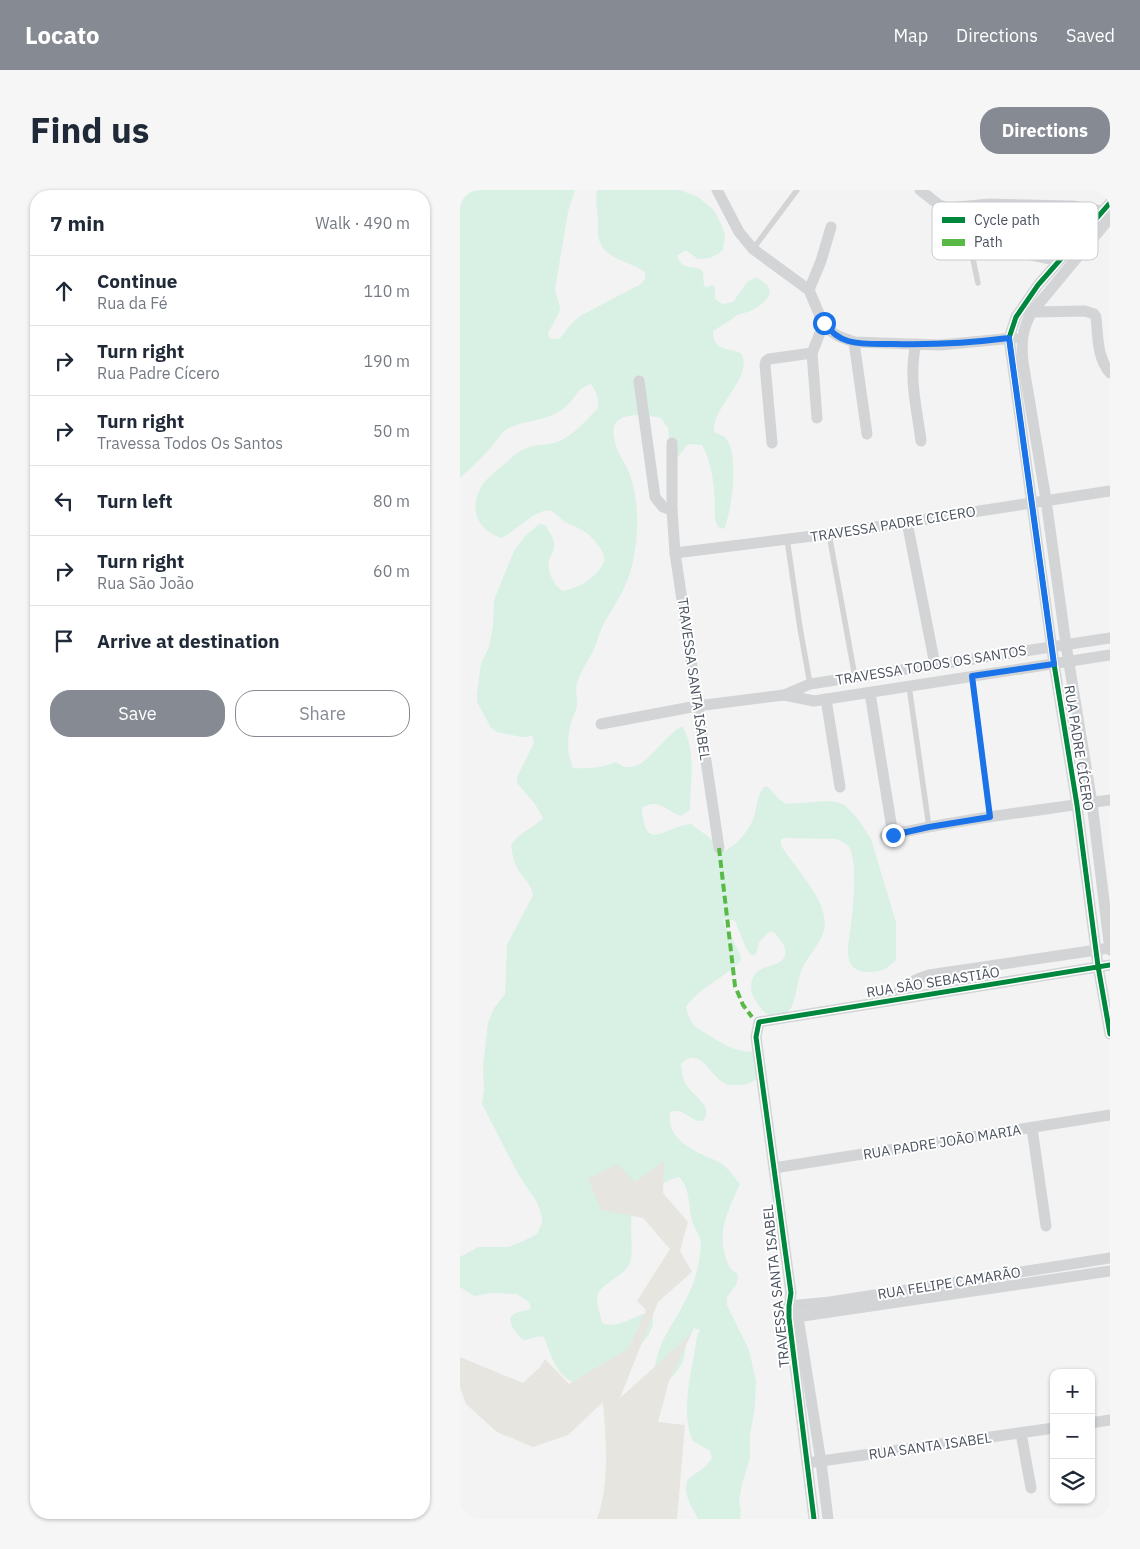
<!DOCTYPE html>
<meta charset="utf-8">
<style>
:root{--surface:#fff;--page:#f6f6f7;--text:#1f2937;--muted:#747a83;--line:#e0e1e3;--accent:#858a93}
body{margin:0;font-family:"IBM Plex Sans",sans-serif;background:var(--page);color:var(--text)}
.controls{position:absolute;right:15px;bottom:15px;display:grid;overflow:hidden;border-radius:10px;box-shadow:0 1px 4px #0004}
.controls button{width:45px;height:45px;display:grid;place-items:center;padding:0;border:0;border-bottom:1px solid var(--line);background:var(--surface);color:var(--text);font:25px sans-serif}
.stop{position:absolute;width:15px;height:15px;margin:-11px;border:4px solid #1a73e8;border-radius:50%;background:#fff}
.stop.end{background:#1a73e8;border-color:#fff;box-shadow:0 1px 5px #0008}
.list{margin:0;padding:0;list-style:none}
h2{display:flex;justify-content:space-between;align-items:center;height:65px;margin:0;padding:0 20px;font-size:21px}
h2 small{font-size:16px;font-weight:400;color:var(--muted)}
.list li{display:grid;grid-template-columns:32px 1fr auto;gap:15px;align-items:center;box-sizing:border-box;height:70px;padding:0 20px;border-top:1px solid var(--line)}
.list b{display:block;font-size:19px;white-space:nowrap}
.list p{margin:0;font-size:16px;white-space:nowrap;color:var(--muted)}
.list em{font-size:16px;font-style:normal;color:var(--muted)}
.actions{display:flex;gap:10px;padding:15px 20px}
.actions a{flex:1;padding:11px 0;border:1px solid var(--accent);border-radius:20px;text-align:center;font-size:18px;color:var(--accent)}
.actions .main{background:var(--accent);color:#fff}
.icon{flex:none;width:28px;height:28px;fill:none;stroke:currentColor;stroke-width:2;stroke-linecap:round;stroke-linejoin:round}
.map{position:relative;flex:none;width:650px;height:1329px;overflow:hidden;border-radius:20px}
header{display:flex;align-items:center;gap:30px;box-sizing:border-box;height:70px;padding:0 25px;background:var(--accent);color:#fff}
header strong{font-size:24px}
nav{display:flex;gap:28px;margin-inline-start:auto;font-size:18px}
.intro{display:flex;align-items:center;justify-content:space-between;box-sizing:border-box;height:120px;padding:0 30px}
h1{margin:0;font-size:35px}
.button{padding:12px 22px;border-radius:20px;background:var(--accent);color:#fff;font-size:18px;font-weight:700}
main{display:flex;gap:30px;padding:0 30px}
aside{flex:1;background:var(--surface);border-radius:20px;box-shadow:0 1px 4px #0004}
.map>svg:first-child{display:block}
</style>
<header>
<strong>Locato</strong>
<nav><a>Map</a><a>Directions</a><a>Saved</a></nav>
</header>
<div class="intro"><h1>Find us</h1><a class="button">Directions</a></div>
<main>
<aside>
<h2>7 min<small>Walk · 490 m</small></h2>
<ul class="list">
<li><svg class="icon" aria-label="ahead" viewBox="0 0 24 24"><path d="M12 20V5M6 11l6-6 6 6"/></svg><div><b>Continue</b><p>Rua da Fé</p></div><em>110 m</em></li>
<li><svg class="icon" aria-label="right" viewBox="0 0 24 24"><path d="M7 20v-9h11M14 6l5 5-5 5"/></svg><div><b>Turn right</b><p>Rua Padre Cícero</p></div><em>190 m</em></li>
<li><svg class="icon" aria-label="right" viewBox="0 0 24 24"><path d="M7 20v-9h11M14 6l5 5-5 5"/></svg><div><b>Turn right</b><p>Travessa Todos Os Santos</p></div><em>50 m</em></li>
<li><svg class="icon" aria-label="left" viewBox="0 0 24 24"><path d="M17 20v-9H6M10 6l-5 5 5 5"/></svg><div><b>Turn left</b></div><em>80 m</em></li>
<li><svg class="icon" aria-label="right" viewBox="0 0 24 24"><path d="M7 20v-9h11M14 6l5 5-5 5"/></svg><div><b>Turn right</b><p>Rua São João</p></div><em>60 m</em></li>
<li><svg class="icon" aria-label="arrive" viewBox="0 0 24 24"><path d="M6 21V4h12l-3 4 3 4H6"/></svg><div><b>Arrive at destination</b></div></li>
</ul>
<div class="actions"><a class="main">Save</a><a>Share</a></div>
</aside>
<div class="map">
<svg width="650" height="1329" viewBox="0 0 650 1329">
<rect width="100%" height="100%" fill="#f3f3f3"/>
<path fill="#d9f1e5" d="M 0,0 L 115,0 L 108,22 L 95,100 L 100,117 L 99,123 L 88,143 L 89,148 L 95,149 L 100,148 L 111,134 L 120,126 L 181,94 L 185,89 L 185,82 C 168,70 140,69 138,44 C 137,38 138,33 138,28 C 137,18 135,10 137,0 L 220,0 L 238,7 L 254,20 L 261,34 L 265,45 L 263,60 L 258,64 L 250,68 L 238,69 L 227,61 L 224,61 L 217,66 C 224,82 229,74 242,80 L 243,82 L 244,96 L 247,97 L 252,95 L 255,98 L 255,109 L 262,114 L 273,112 L 287,92 L 297,87 C 300,90 304,92 307,95 C 316,106 299,117 290,121 C 286,123 279,123 276,126 C 269,132 260,136 253,141 C 253,161 268,158 281,163 C 295,187 251,217 254,242 C 257,244 262,245 265,247 C 280,263 272,321 264,339 L 258,337 L 255,330 C 255,305 254,277 242,255 L 228,254 L 217,268 L 209,249 L 208,238 L 201,228 C 188,226 164,221 155,234 C 151,240 156,258 159,263 C 161,269 166,274 168,280 C 179,305 179,340 174,366 C 170,391 160,407 147,428 C 141,437 138,449 134,459 C 129,470 122,479 118,490 C 114,499 118,506 117,516 C 116,520 114,525 112,530 C 107,547 106,561 113,578 C 128,579 141,578 156,572 C 159,574 163,577 167,577 C 186,580 204,545 222,536 C 237,561 230,592 230,620 L 221,626 C 207,621 197,607 182,618 C 185,666 206,635 231,634 C 238,640 246,644 252,650 C 257,654 258,658 264,661 C 277,656 292,637 295,623 C 298,612 297,606 304,597 L 308,597 L 318,608 L 326,614 L 367,611 L 376,612 L 385,615 L 398,629 L 411,649 L 436,732 L 436,770 C 427,779 421,782 409,782 C 401,782 393,780 390,772 C 386,763 389,750 390,741 C 393,724 398,670 389,657 C 386,653 380,650 376,649 L 325,648 L 321,649 L 321,655 C 334,679 376,716 362,746 C 357,758 347,767 342,779 C 337,791 337,804 332,816 C 330,821 324,826 320,830 C 305,825 303,822 294,808 C 291,802 290,797 292,790 C 298,772 320,779 325,766 C 328,757 319,749 314,742 L 309,742 L 299,752 L 296,764 L 292,766 L 286,758 L 275,731 L 266,728 L 263,731 L 280,764 L 281,771 C 264,788 240,797 226,817 C 228,825 230,832 237,838 C 256,849 269,861 293,862 L 300,886 C 294,892 287,895 279,895 C 274,895 268,896 264,893 C 249,885 240,855 221,874 C 222,882 223,891 228,897 C 236,908 254,917 243,931 C 230,932 224,917 210,922 C 207,945 224,955 243,965 C 249,968 256,970 261,973 C 268,978 274,987 280,994 C 274,1007 268,1020 264,1034 C 261,1047 263,1078 277,1083 C 280,1095 272,1098 267,1108 L 267,1115 L 289,1160 L 296,1191 L 295,1217 L 290,1245 L 290,1268 L 282,1294 L 279,1312 L 281,1319 L 280,1329 L 238,1329 C 231,1315 222,1304 228,1289 L 245,1277 L 252,1268 L 250,1261 L 233,1251 C 219,1221 233,1177 237,1146 L 240,1140 L 234,1138 L 226,1155 L 223,1172 L 216,1183 L 207,1191 L 192,1194 C 194,1182 195,1171 199,1160 C 205,1143 216,1129 224,1113 C 234,1096 240,1074 241,1055 C 241,1044 232,1037 231,1026 C 229,1014 229,996 219,987 C 207,988 175,1012 172,1024 C 169,1039 175,1062 169,1075 C 167,1079 162,1083 158,1086 C 132,1104 135,1103 142,1133 C 160,1140 175,1123 193,1122 L 193,1135 L 188,1146 L 177,1159 L 113,1192 C 96,1185 90,1163 84,1147 C 77,1145 71,1150 63,1150 C 56,1143 51,1138 50,1128 L 55,1123 L 71,1119 L 69,1112 L 57,1104 L 32,1103 L 14,1106 L 0,1097 L 0,1067 L 18,1057 L 48,1057 L 61,1052 L 77,1044 L 82,1033 L 82,1026 L 77,1012 L 58,984 L 22,914 L 24,899 L 23,875 L 28,833 L 34,818 L 45,804 L 47,755 L 73,705 C 71,695 66,691 61,684 C 54,675 53,667 51,656 C 58,642 73,639 83,628 L 75,614 L 57,593 L 57,587 L 74,553 L 72,545 L 67,547 L 61,547 L 37,542 L 31,538 L 17,512 L 17,505 L 21,473 L 29,457 L 33,436 L 34,410 L 54,361 L 65,346 L 79,334 L 85,335 C 88,340 93,346 94,353 C 95,360 91,364 89,371 C 86,381 95,397 103,401 C 122,397 137,387 145,370 C 142,357 133,347 122,340 C 116,336 109,335 104,331 C 98,327 93,318 84,321 C 68,325 57,341 41,348 C 17,339 9,321 21,297 C 26,289 35,282 43,275 C 49,270 56,263 64,259 C 79,252 91,258 107,247 C 119,239 128,228 138,218 C 139,209 136,201 131,194 C 117,197 115,211 103,219 C 87,231 66,230 49,238 C 42,241 38,249 33,255 C 23,267 11,278 0,288 Z"/>
<path fill="#e6e5e0" d="M 204,971 L 203,1003 L 228,1032 L 220,1061 L 232,1082 L 198,1112 L 160,1208 L 231,1144 L 209,1191 L 198,1232 L 225,1235 L 217,1329 L 137,1329 C 150,1294 146,1249 143,1212 L 108,1245 L 73,1257 L 37,1242 L 6,1214 L 0,1197 L 0,1167 L 63,1193 L 80,1177 L 85,1169 L 109,1194 L 169,1158 L 186,1120 L 177,1111 L 210,1059 L 183,1028 L 141,1020 L 128,989 L 157,974 L 175,992 Z"/>
<g fill="none" stroke-linecap="round" stroke-linejoin="round">
<g stroke="#d2d4d6" stroke-width="5.5">
<polyline points="502,17 518,93"/>
<polyline points="293,59 337,0"/>
<polyline points="548,63 596,73"/>
<polyline points="369,344 395,487"/>
<polyline points="327,349 340,438 350,494"/>
<polyline points="512,487 530,627"/>
<polyline points="449,496 469,637"/>
</g>
<g stroke="#d2d4d6" stroke-width="11">
<polyline points="257,0 279,42 293,59 349,100"/>
<polyline points="460,0 479,15 488,18 529,14 613,16 642,21"/>
<polyline points="650,13 578,95 556,127 549,148 594,474 617,615 638,776 650,844"/>
<path d="M 650,28 L 572,122 C 562,139 561,153 563,172 L 586,310 L 606,455 L 632,613 L 650,760"/>
<polyline points="371,37 361,71 349,100 360,126 369,140 378,146 394,152 480,155 554,148"/>
<path d="M 572,122 L 625,121 L 634,124 L 636,127 C 638,146 637,168 650,183"/>
<polyline points="394,152 407,244"/>
<path d="M 456,154 C 448,186 457,219 461,251"/>
<polyline points="179,191 195,307 203,317 212,320"/>
<polyline points="357,228 352,163 364,133"/>
<polyline points="212,253 212,320 215,363 259,658"/>
<polyline points="312,253 305,175 306,171 309,169 352,163"/>
<polyline points="447,332 475,475"/>
<polyline points="215,363 369,344 650,301"/>
<polyline points="410,503 433,645"/>
<polyline points="324,505 354,511 650,465"/>
<polyline points="366,509 380,597"/>
<polyline points="141,534 237,516 324,505 350,494 650,448"/>
<path d="M 425,646 C 499,629 575,621 650,610"/>
<path d="M 433,809 C 443,795 453,790 469,785 L 643,759"/>
<polyline points="572,938 586,1036"/>
<polyline points="314,978 650,925"/>
<polyline points="329,1116 370,1112 650,1068"/>
<polyline points="337,1121 361,1272 368,1329"/>
<polyline points="329,1128 650,1081"/>
<polyline points="631,1233 650,1230"/>
<polyline points="561,1243 571,1298"/>
<polyline points="347,1273 594,1238"/>
<polyline points="354,1329 329,1128 329,1116 331,1103 296,847 299,832 650,775"/>
</g>
<polyline stroke="#58b947" stroke-width="4" stroke-dasharray="8 4" stroke-linecap="butt" points="259,658 275,796 283,815 292,827"/>
<defs>
<g id="cycleway">
<polyline points="650,13 578,95 556,127 549,148 594,474 617,615 638,776 650,844"/>
<polyline points="354,1329 329,1128 329,1116 331,1103 296,847 299,832 650,775"/>
</g>
</defs>
<use href="#cycleway" stroke="#fff" stroke-width="8"/>
<use href="#cycleway" stroke="#00873e" stroke-width="5"/>
</g>
<g fill="none" stroke-linecap="round" stroke-linejoin="round">
<path stroke="#1a73e8" stroke-width="6" d="M 364,133 C 370,141 378,148 388,151 C 402,155 419,154 434,154 C 473,155 510,153 549,148 L 594,474 L 512,486 L 530,627 L 469,637 L 433,645"/>
</g>
<g text-anchor="middle" stroke-width="4" stroke-linejoin="round" paint-order="stroke">
<g font-size="14" fill="#4a525f" stroke="#fff">
<text transform="translate(433 334) rotate(-9)" y="5">TRAVESSA PADRE CICERO</text>
<text transform="translate(471 475) rotate(-9)" y="5">TRAVESSA TODOS OS SANTOS</text>
<text transform="translate(234 489) rotate(82)" y="5">TRAVESSA SANTA ISABEL</text>
<text transform="translate(619 558) rotate(81)" y="5">RUA PADRE CÍCERO</text>
<text transform="translate(473 792) rotate(-9)" y="5">RUA SÃO SEBASTIÃO</text>
<text transform="translate(482 952) rotate(-9)" y="5">RUA PADRE JOÃO MARIA</text>
<text transform="translate(489 1093) rotate(-9)" y="5">RUA FELIPE CAMARÃO</text>
<text transform="translate(316 1096) rotate(-96)" y="5">TRAVESSA SANTA ISABEL</text>
<text transform="translate(470 1256) rotate(-8)" y="5">RUA SANTA ISABEL</text>
</g>
</g>
<rect x="472" y="12" width="166" height="58" rx="8" fill="#fff" stroke="#c9cbcf" stroke-width="1"/>
<rect x="482" y="27" width="23" height="6" fill="#00873e"/>
<rect x="482" y="49" width="23" height="7" fill="#58b947"/>
<g font-size="14" fill="#4a525f">
<text x="514" y="35">Cycle path</text>
<text x="514" y="57">Path</text>
</g>
</svg>
<div class="controls">
<button>+</button>
<button>−</button>
<button><svg class="icon" aria-label="layers" viewBox="0 0 24 24"><path d="M12 4l9 5-9 5-9-5zM3 14l9 5 9-5"/></svg></button>
</div>
<div class="stop" style="left:364px;top:133px"></div>
<div class="stop end" style="left:433px;top:645px"></div>
</div>
</main>
